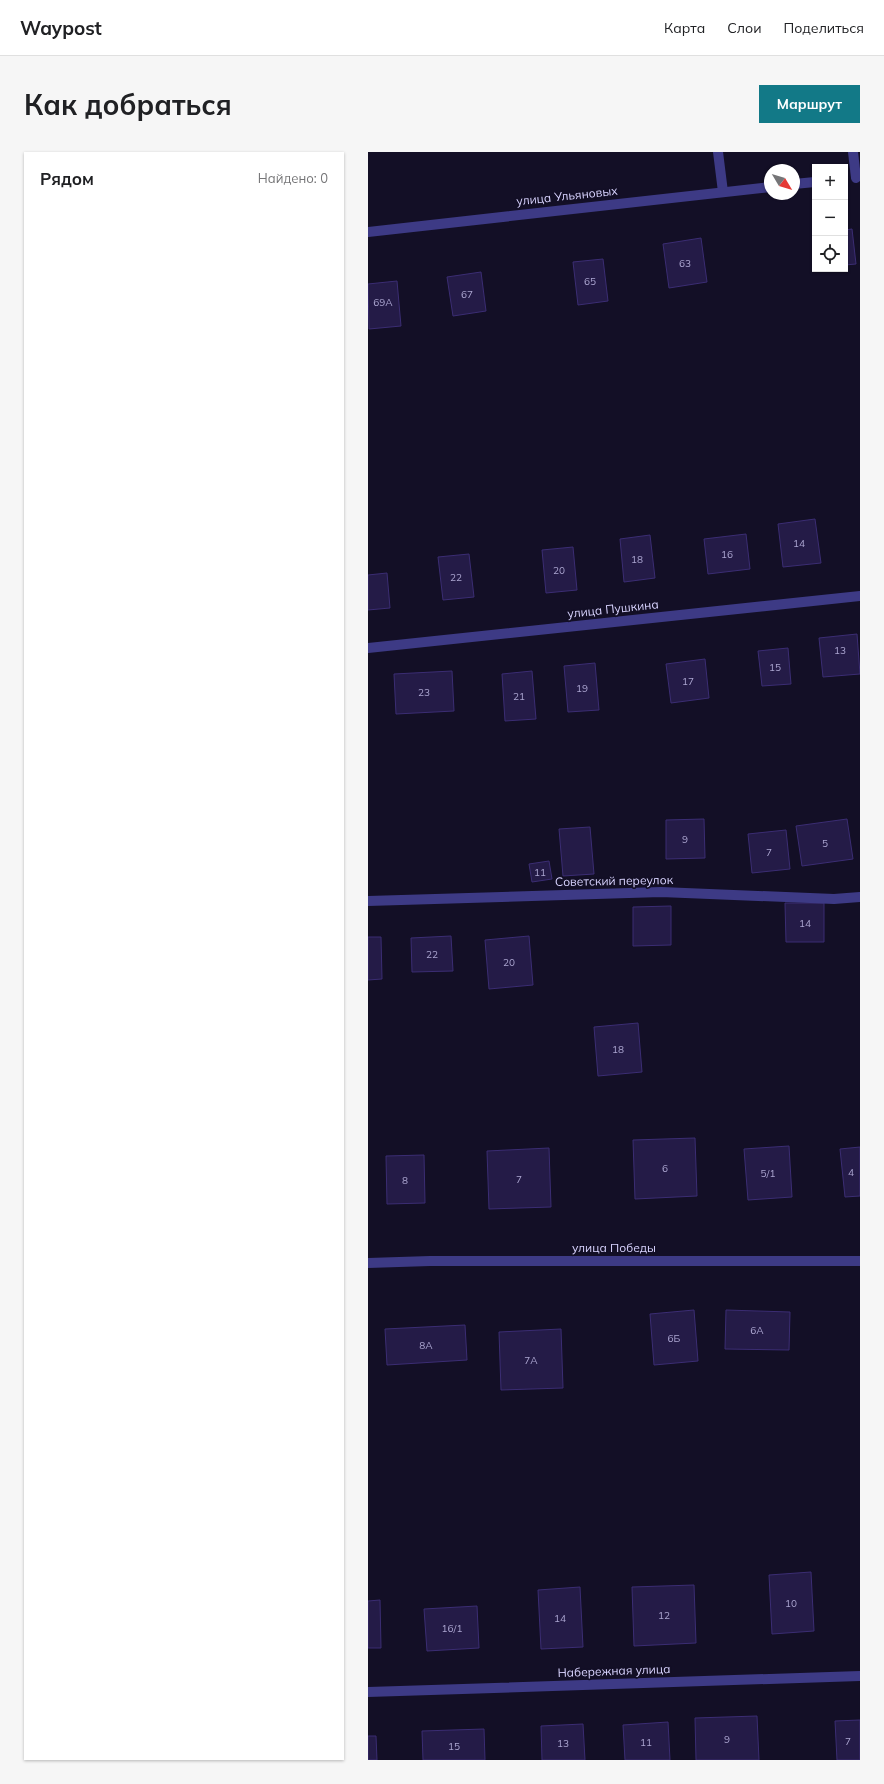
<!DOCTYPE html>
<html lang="ru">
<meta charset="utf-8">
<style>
:root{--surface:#fff;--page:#f6f6f6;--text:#202124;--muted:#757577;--line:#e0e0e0;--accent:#127987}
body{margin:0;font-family:Mulish,sans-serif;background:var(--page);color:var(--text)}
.controls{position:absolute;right:12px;top:12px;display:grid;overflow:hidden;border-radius:0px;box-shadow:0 1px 3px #0004}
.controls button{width:36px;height:36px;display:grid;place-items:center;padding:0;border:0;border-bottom:1px solid var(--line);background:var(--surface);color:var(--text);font:20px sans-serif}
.compass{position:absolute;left:396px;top:12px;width:36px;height:36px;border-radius:50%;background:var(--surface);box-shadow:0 1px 3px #0004;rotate:128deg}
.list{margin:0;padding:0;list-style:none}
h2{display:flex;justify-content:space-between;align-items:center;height:52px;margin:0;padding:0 16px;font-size:17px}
h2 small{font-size:13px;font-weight:400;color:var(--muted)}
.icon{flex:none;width:22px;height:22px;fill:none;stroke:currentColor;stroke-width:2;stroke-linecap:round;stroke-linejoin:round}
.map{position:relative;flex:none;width:492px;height:1608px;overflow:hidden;border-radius:0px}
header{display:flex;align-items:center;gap:24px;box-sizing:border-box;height:56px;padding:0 20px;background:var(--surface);border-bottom:1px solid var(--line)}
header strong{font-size:19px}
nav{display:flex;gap:22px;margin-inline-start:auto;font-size:14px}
.intro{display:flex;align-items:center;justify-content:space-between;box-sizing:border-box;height:96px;padding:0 24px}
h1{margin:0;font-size:28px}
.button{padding:10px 18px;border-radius:0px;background:var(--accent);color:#fff;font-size:14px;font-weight:700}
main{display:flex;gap:24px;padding:0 24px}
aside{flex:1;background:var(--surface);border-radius:0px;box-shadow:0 1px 3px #0004}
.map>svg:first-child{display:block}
</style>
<header>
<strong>Waypost</strong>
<nav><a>Карта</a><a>Слои</a><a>Поделиться</a></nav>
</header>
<div class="intro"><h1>Как добраться</h1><a class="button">Маршрут</a></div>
<main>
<aside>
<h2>Рядом<small>Найдено: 0</small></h2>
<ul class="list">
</ul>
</aside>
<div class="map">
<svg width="492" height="1608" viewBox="0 0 492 1608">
<rect width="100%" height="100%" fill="#130f26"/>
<g fill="#241b47" stroke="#3b2d73">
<polygon points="484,77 488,112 477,113 477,78"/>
<polygon points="333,86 339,130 301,136 295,92"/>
<polygon points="235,107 240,149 210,153 205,110"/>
<polygon points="113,120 118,159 85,164 79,125"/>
<polygon points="29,129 33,174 1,177 0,132"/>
<polygon points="447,367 453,411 415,415 410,372"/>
<polygon points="378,382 382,417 340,422 336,387"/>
<polygon points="282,383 287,426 256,430 252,387"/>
<polygon points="205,395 209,438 178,441 174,398"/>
<polygon points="101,402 106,445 75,448 70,405"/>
<polygon points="19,421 22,456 0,458 0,423"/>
<polygon points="489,482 492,522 455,525 451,486"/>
<polygon points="420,496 423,532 394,534 390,499"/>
<polygon points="337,507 341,546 303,551 298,512"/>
<polygon points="227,511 231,558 200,560 196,514"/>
<polygon points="84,519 86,559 28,562 26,522"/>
<polygon points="164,519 168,567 137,569 134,522"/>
<polygon points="336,667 337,706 298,707 298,668"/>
<polygon points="479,667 485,707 434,714 428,674"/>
<polygon points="222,675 226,722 195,724 191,677"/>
<polygon points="418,678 422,717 384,721 380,682"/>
<polygon points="181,709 184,727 164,730 161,712"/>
<polygon points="417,751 456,751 456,790 418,790"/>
<polygon points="303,754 303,793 265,794 265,755"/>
<polygon points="83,784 85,819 44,820 43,786"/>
<polygon points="161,784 165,833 121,837 117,788"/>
<polygon points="0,785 13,785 14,827 0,828"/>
<polygon points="270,871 274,920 230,924 226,875"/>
<polygon points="327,986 329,1044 267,1047 265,988"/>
<polygon points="421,994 424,1045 380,1048 376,997"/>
<polygon points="492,995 492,1044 477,1045 472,997"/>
<polygon points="181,996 183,1055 121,1057 119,999"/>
<polygon points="56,1003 57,1051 19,1052 18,1004"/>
<polygon points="326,1158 330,1209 286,1213 282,1162"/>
<polygon points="358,1158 422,1160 421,1198 357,1197"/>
<polygon points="97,1173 99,1208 19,1213 17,1177"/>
<polygon points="193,1177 195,1236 133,1238 131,1180"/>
<polygon points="443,1420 446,1479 404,1482 401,1423"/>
<polygon points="326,1433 328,1491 266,1494 264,1435"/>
<polygon points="212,1435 215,1495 173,1497 170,1438"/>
<polygon points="12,1448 13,1496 0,1496 0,1449"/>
<polygon points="109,1454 111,1496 59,1499 56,1457"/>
<polygon points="389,1564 391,1608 328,1608 327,1566"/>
<polygon points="492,1568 492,1608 469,1608 467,1569"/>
<polygon points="300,1570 302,1608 257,1608 255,1573"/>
<polygon points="215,1572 217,1608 174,1608 173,1574"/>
<polygon points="116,1577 117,1608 55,1608 54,1579"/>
<polygon points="0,1584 8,1584 9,1608 0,1608"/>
</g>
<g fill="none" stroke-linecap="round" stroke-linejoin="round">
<g stroke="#3d3a85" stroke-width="10">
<polyline points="350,0 355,40"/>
<polyline points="485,0 488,26"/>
<polyline points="426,32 447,30"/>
<polyline points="0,80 402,35"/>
<polyline points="0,749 293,740 466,747 492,745"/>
<polyline points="0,1111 62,1109 492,1109"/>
<polyline points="0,1540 492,1524"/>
</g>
<polyline stroke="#3d3a85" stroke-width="10" points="0,496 492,444"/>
</g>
<g text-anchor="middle" stroke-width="3.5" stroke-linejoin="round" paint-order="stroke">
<g font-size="10" fill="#aca6d1">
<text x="317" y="115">63</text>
<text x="222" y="133">65</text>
<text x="99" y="146">67</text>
<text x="15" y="154">69А</text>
<text x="431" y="395">14</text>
<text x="359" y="406">16</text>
<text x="269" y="411">18</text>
<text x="191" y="422">20</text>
<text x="88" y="429">22</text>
<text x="472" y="502">13</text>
<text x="407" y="519">15</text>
<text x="320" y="533">17</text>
<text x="214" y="540">19</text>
<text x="56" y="544">23</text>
<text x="151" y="548">21</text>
<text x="317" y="691">9</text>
<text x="457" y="695">5</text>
<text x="401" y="704">7</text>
<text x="172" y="724">11</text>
<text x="437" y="775">14</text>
<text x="64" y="806">22</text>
<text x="141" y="814">20</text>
<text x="250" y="901">18</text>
<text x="297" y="1020">6</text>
<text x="483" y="1024">4</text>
<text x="400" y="1025">5/1</text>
<text x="151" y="1031">7</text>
<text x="37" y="1032">8</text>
<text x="389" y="1182">6А</text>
<text x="306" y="1190">6Б</text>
<text x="58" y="1197">8А</text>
<text x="163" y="1212">7А</text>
<text x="423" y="1455">10</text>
<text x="296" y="1467">12</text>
<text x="192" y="1470">14</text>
<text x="84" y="1480">16/1</text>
<text x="359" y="1591">9</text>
<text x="480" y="1593">7</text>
<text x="278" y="1594">11</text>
<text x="195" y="1595">13</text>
<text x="86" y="1598">15</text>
</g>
<g font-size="12" fill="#d9d4ff" stroke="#130f26">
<text transform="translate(199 44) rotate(-6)" y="4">улица Ульяновых</text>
<text transform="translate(245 457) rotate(-6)" y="4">улица Пушкина</text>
<text transform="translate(246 729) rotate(-1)" y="4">Советский переулок</text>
<text x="246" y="1100">улица Победы</text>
<text transform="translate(246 1519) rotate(-2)" y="4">Набережная улица</text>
</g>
</g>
</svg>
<div class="controls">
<button>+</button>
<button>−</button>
<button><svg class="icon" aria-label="locate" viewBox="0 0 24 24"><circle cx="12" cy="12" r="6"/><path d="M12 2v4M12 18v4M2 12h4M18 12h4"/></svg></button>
</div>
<svg class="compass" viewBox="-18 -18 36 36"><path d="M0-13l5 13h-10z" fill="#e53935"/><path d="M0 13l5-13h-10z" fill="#757577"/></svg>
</div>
</main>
